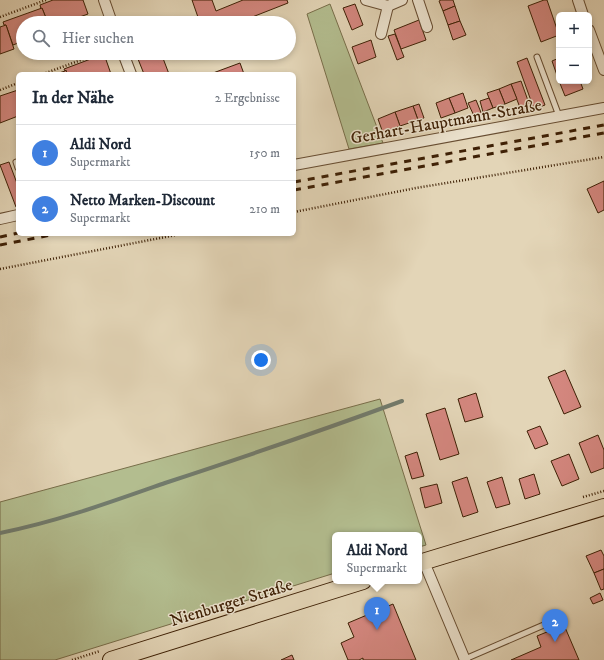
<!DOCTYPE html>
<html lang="de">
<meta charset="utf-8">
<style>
:root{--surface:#fff;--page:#f6f6f7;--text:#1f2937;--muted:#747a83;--line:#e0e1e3;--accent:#8f2418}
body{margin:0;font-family:"IM FELL DW Pica",serif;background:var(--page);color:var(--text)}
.controls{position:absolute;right:12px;top:12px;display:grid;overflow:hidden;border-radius:6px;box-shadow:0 2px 6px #0003}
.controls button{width:36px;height:36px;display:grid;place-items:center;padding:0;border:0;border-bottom:1px solid var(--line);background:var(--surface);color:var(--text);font:20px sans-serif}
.you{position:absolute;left:261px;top:360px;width:14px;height:14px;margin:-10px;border:3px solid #fff;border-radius:50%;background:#1a73e8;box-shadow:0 0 0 6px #1a73e833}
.badge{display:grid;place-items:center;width:26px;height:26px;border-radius:50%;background:var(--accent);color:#fff;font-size:13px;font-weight:700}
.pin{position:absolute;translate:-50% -33px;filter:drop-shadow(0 1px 2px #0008)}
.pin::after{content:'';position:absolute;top:21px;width:14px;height:12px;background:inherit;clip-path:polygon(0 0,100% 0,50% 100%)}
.popup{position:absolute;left:332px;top:532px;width:90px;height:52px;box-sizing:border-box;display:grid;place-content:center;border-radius:6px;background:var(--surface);filter:drop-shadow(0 1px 3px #0005);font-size:13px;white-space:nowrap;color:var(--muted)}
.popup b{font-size:15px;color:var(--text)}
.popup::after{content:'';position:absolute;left:50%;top:100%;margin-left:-8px;border:8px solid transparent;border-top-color:var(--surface)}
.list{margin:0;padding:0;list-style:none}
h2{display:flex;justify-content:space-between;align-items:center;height:52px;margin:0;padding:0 16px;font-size:17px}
h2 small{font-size:13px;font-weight:400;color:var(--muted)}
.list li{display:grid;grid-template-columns:26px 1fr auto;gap:12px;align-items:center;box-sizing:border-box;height:56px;padding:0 16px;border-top:1px solid var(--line)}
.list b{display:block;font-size:15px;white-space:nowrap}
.list p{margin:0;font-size:13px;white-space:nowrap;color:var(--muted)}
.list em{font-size:13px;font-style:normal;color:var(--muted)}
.icon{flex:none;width:22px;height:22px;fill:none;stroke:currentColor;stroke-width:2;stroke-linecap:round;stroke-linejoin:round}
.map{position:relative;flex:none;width:604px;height:660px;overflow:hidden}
.search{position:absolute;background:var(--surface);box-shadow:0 2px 6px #0003;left:16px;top:16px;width:280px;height:44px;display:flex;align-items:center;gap:10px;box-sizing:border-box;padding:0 14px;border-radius:22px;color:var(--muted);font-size:15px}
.panel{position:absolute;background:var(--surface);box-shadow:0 2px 6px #0003;left:16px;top:72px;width:280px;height:164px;border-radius:6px}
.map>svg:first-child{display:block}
</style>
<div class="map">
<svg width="604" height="660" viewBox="0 0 604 660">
<rect width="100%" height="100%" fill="#e3d5b7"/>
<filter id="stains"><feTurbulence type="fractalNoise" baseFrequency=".005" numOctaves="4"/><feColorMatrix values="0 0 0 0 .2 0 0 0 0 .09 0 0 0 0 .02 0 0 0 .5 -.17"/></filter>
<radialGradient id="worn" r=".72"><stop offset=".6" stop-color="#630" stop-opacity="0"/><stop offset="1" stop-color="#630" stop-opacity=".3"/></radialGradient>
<g fill="#b3bd8f" stroke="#786e4a">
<polygon points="330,4 383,143 349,149 307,14"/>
<polygon points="380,399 426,545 419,547 419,535 335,535 335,573 55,660 0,660 0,502"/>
</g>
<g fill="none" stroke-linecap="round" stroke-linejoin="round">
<path stroke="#727b6c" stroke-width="4" d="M 0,533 C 56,522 111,502 165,483 C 244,457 323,430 402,401"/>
</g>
<g fill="#d4877f" stroke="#3e2005">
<polygon points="53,0 83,0 88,14 63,23 48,23 42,8 41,9 40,5"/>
<polygon points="192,0 212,0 216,11 243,0 287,0 288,3 237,23 200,23"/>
<polygon points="441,0 453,0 455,6 443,11 439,1"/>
<polygon points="544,0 547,0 559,35 541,42 528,6"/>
<polygon points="355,4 363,25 352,30 343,8"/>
<polygon points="455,6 460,21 448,25 443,11"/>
<polygon points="42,8 48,23 23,23 23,41 13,45 6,25 4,25 3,22"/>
<polygon points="419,20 426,40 401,49 394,30"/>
<polygon points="460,21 466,35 453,40 448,25"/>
<polygon points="6,25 14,49 0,54 0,27"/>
<polygon points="395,34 404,57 397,60 388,36"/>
<polygon points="371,40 376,57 358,64 352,47"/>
<polygon points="139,53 161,53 169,74 144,74 136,54"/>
<polygon points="104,54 111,74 67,74 65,71 64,69"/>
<polygon points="527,58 545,105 534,109 517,62"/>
<polygon points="559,58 559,81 552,61"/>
<polygon points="240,63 244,74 214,74 213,73"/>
<polygon points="66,70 67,74 56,74 65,71"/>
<polygon points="521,81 531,109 522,113 511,84"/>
<polygon points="559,81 580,81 583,89 565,96"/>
<polygon points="511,84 517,99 505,104 499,89"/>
<polygon points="499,89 505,104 493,108 487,93"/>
<polygon points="18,90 18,116 0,123 0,96"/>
<polygon points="463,93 468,108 455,113 449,98"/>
<polygon points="449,98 455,113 441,118 436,103"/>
<polygon points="489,98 493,108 483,112 480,101"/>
<polygon points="476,100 482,115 475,118 468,103"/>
<polygon points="419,104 424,118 418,120 413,106"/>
<polygon points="413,106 418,120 400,126 395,112"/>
<polygon points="395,112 400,126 383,133 378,119"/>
<polygon points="9,162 18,186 18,206 16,207 0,165"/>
<polygon points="604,181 604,210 598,213 587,189"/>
<polygon points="565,370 581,407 564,414 548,377"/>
<polygon points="476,393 483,417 465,422 458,399"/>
<polygon points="445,408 459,454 440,460 426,414"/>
<polygon points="540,426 548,444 535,449 527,431"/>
<polygon points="598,435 604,450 604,468 591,473 579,443"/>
<polygon points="417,452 424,476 412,479 405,456"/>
<polygon points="569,454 579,479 562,486 551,461"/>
<polygon points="534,474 540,494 525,499 519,479"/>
<polygon points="467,477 478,512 463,517 452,482"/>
<polygon points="502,477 510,504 496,508 487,482"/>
<polygon points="437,484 442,503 425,508 420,488"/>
<polygon points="601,550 604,556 604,569 594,573 586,556"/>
<polygon points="604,569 604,589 601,590 594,573"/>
<polygon points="600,593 603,600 593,604 590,598"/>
<polygon points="393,604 416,660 363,660 363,658 359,660 348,660 341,643 354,637 348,623"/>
<polygon points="564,625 579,660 511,660 541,647 537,636"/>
<polygon points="292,655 294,660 281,660"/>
</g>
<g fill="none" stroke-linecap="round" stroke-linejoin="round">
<defs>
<g id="lane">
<polyline points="537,57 559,116"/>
<polyline points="16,162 18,168"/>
<polyline points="465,659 553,621"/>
</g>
<g id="street">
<polyline points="104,0 112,23"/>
<polyline points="366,0 388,6 402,0"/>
<polyline points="418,0 427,27"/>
<polyline points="578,0 583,15"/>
<polyline points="589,30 604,70"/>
<polyline points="381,34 388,6"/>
<polyline points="123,53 131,74"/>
<polyline points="294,165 604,108"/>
<polyline points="0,219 18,215"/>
<polyline points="424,562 465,660"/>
</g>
<g id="primary">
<polyline points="419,563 604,507"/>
<polyline points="111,660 363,581"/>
</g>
</defs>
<use href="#lane" stroke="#674d32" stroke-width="7"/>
<use href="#street" stroke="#674d32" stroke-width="12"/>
<use href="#primary" stroke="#3e2005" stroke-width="18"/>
<g stroke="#3e2005" stroke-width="2.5" stroke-dasharray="1 2" stroke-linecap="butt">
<polyline points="0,17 46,0"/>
<polyline points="43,74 100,53"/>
<polyline points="0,90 18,83"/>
<polyline points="294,212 416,188 604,157"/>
<polyline points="0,269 181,234"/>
<polyline points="583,497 604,491"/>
<polyline points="72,660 100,651"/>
</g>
<use href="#lane" stroke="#ede4d0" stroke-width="5"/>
<use href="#street" stroke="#ede4d0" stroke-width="10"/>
<use href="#primary" stroke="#e3d5b7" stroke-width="16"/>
<g stroke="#3e2005" stroke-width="3" stroke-dasharray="7 7" stroke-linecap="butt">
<polyline points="294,182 604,125"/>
<polyline points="294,190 604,133"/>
<polyline points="0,237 18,233"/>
<polyline points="0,245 56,234"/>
</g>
</g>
<g text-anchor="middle" stroke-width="3" stroke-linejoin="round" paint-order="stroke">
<g font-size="17" fill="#3e2005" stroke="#ede4d0">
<text transform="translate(446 121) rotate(-10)" y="6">Gerhart-Hauptmann-Straße</text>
<text transform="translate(231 602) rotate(-17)" y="6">Nienburger Straße</text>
</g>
</g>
<rect width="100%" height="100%" filter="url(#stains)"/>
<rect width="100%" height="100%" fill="url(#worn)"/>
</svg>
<div class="controls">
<button>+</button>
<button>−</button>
</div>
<div class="you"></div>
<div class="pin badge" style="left:377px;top:630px;background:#3f7fe0">1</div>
<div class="popup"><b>Aldi Nord</b>Supermarkt</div>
<div class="pin badge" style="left:555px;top:642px;background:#3f7fe0">2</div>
<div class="search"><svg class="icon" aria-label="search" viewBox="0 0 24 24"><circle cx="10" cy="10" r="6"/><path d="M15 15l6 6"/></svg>Hier suchen</div>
<section class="panel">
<h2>In der Nähe<small>2 Ergebnisse</small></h2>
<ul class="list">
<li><span class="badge" style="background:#3f7fe0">1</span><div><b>Aldi Nord</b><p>Supermarkt</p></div><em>150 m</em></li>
<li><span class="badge" style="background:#3f7fe0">2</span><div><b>Netto Marken-Discount</b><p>Supermarkt</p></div><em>210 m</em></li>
</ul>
</section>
</div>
